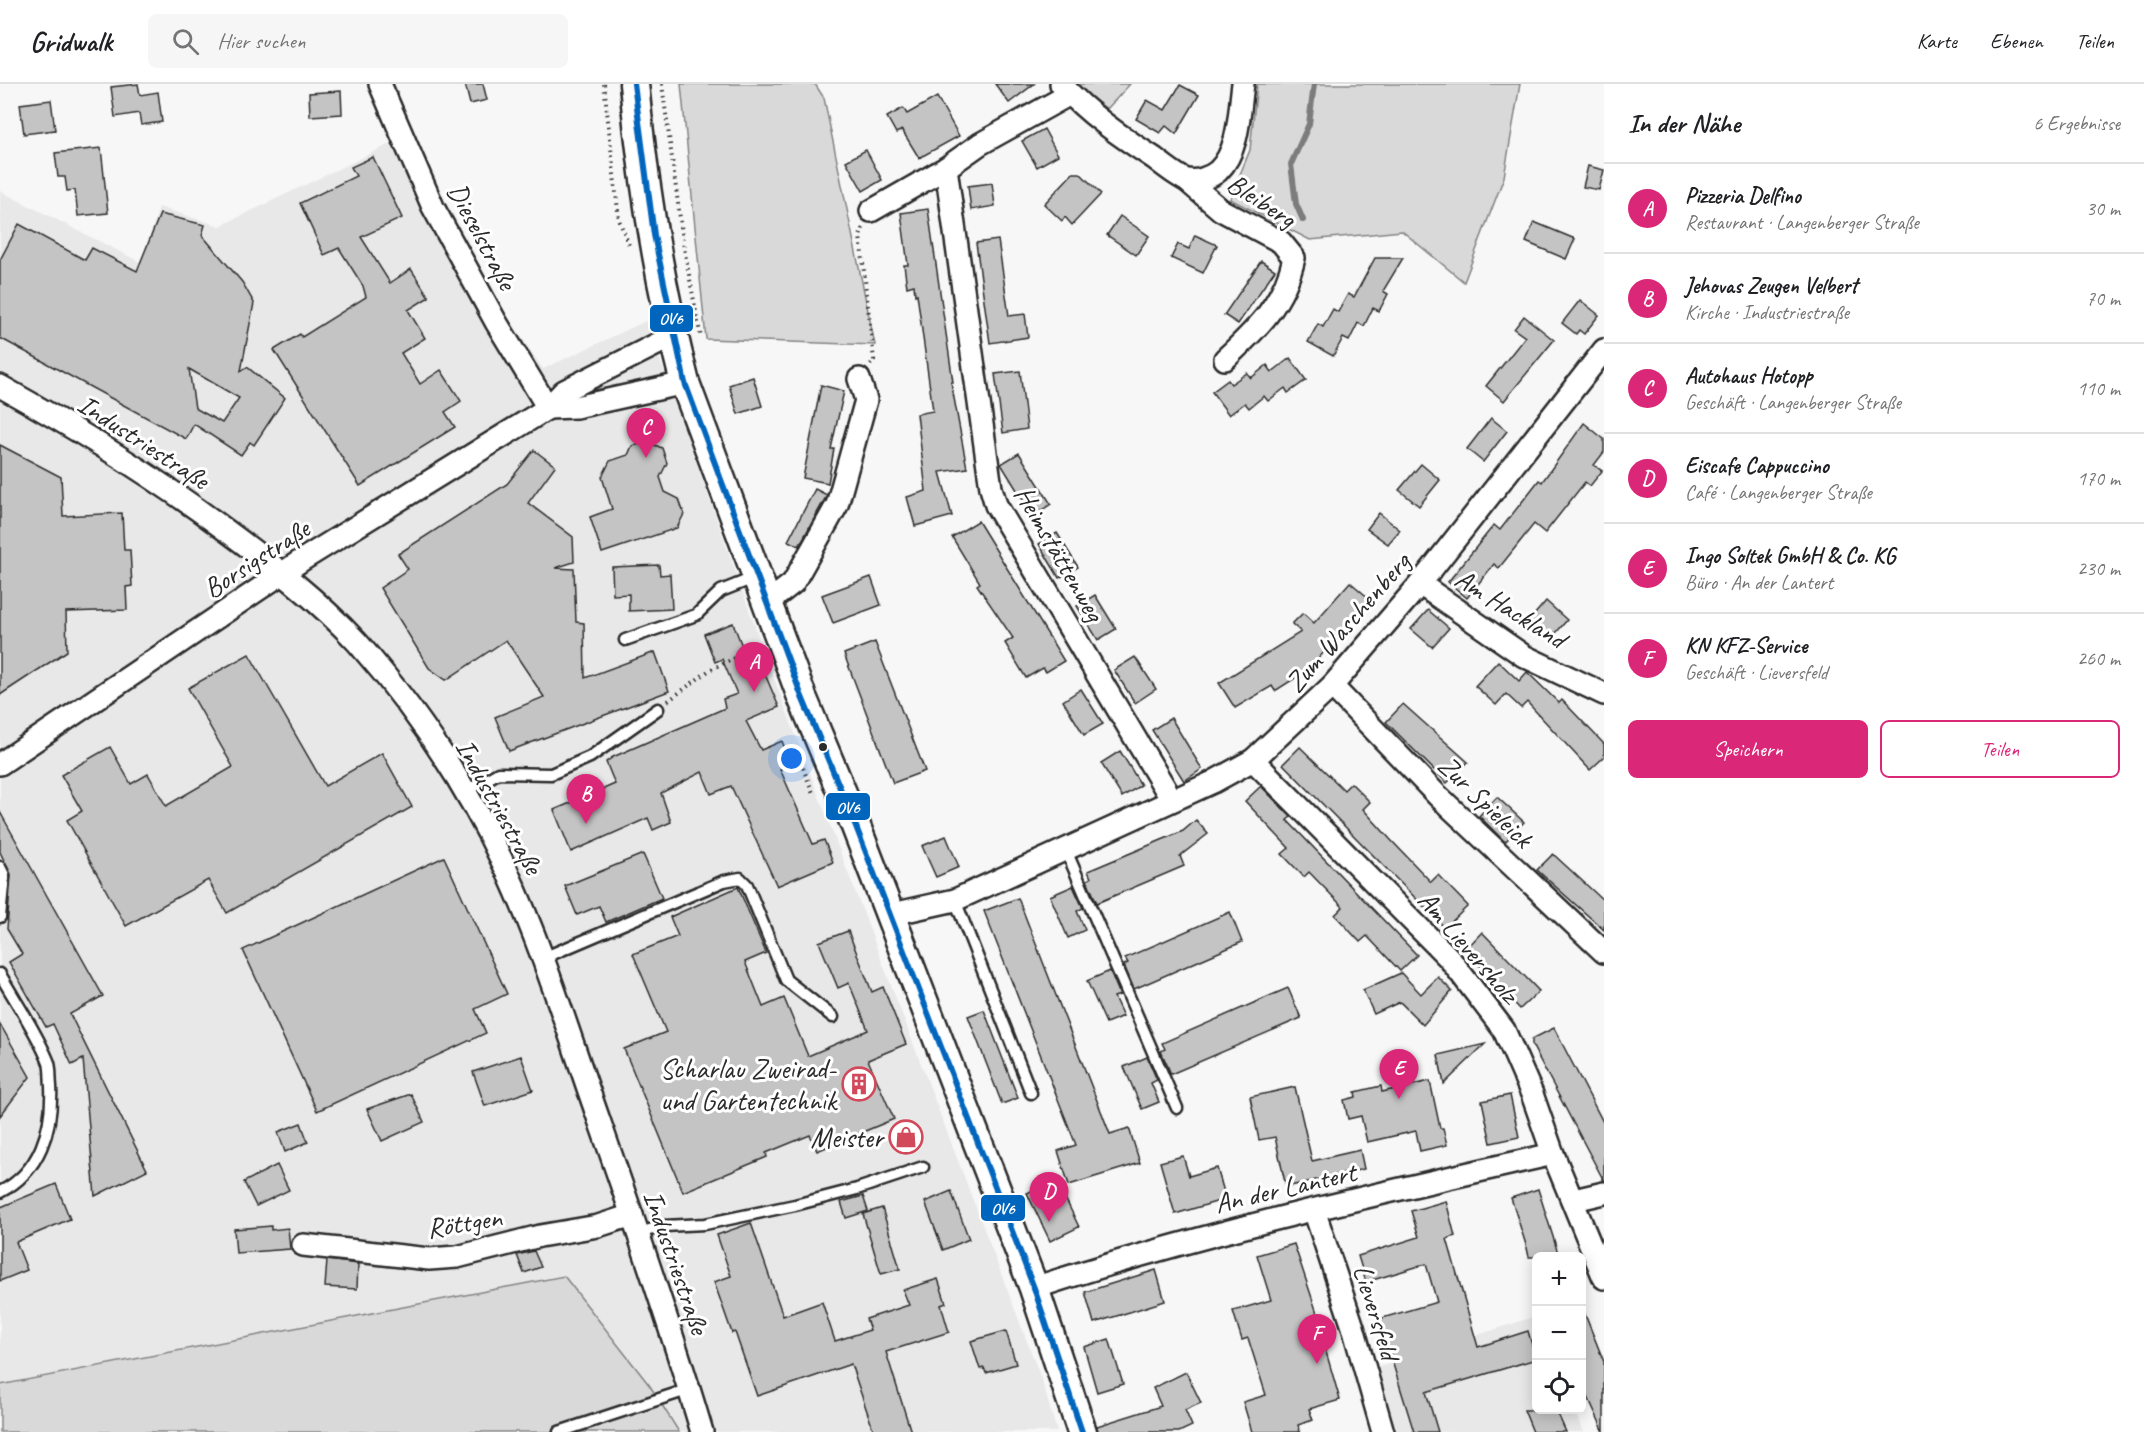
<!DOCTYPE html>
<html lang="de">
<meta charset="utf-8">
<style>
:root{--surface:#fff;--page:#f6f6f6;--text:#202124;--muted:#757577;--line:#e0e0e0;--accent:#db2777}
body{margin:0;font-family:Caveat,sans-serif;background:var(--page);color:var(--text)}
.controls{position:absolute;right:18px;bottom:18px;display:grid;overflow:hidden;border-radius:9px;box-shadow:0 3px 15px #0003}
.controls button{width:54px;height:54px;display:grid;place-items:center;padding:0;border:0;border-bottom:2px solid var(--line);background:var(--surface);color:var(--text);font:30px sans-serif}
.you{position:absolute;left:792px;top:675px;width:21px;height:21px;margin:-15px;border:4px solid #fff;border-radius:50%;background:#1a73e8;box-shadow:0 0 0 9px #1a73e833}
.badge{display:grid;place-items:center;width:39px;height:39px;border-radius:50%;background:var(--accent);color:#fff;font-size:20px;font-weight:700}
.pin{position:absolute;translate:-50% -50px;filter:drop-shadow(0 2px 3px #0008)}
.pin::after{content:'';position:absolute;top:32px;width:21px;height:18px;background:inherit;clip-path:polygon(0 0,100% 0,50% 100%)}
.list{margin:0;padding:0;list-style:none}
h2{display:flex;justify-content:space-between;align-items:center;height:78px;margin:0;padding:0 24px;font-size:26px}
h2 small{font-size:20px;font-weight:400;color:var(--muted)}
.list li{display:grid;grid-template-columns:39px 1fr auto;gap:18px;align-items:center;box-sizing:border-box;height:90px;padding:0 24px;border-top:2px solid var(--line)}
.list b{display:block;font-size:22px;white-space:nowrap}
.list p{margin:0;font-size:20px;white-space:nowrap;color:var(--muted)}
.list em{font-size:20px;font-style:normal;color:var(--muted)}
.actions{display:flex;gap:12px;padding:18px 24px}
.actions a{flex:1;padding:14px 0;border:2px solid var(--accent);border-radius:9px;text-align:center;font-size:21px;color:var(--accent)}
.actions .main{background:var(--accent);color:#fff}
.icon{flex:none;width:33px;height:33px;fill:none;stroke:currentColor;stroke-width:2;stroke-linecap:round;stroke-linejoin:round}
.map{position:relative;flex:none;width:1604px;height:1348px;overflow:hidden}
header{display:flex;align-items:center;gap:36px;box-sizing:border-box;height:84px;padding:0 30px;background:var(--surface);border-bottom:2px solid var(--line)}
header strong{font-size:28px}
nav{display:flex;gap:33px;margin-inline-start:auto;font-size:21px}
.search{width:420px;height:54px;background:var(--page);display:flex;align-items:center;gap:15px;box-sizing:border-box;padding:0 21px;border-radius:9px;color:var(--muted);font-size:22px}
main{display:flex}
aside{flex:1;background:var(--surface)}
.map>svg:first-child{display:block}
</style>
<header>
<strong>Gridwalk</strong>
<div class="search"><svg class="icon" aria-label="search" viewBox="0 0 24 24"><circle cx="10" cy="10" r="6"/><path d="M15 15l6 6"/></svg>Hier suchen</div>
<nav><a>Karte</a><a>Ebenen</a><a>Teilen</a></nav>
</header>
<main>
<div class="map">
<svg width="1604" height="1348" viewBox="0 0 1604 1348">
<rect width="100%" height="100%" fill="#f7f7f7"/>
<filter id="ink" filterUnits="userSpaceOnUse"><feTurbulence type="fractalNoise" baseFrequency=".0167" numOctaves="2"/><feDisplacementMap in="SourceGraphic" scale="12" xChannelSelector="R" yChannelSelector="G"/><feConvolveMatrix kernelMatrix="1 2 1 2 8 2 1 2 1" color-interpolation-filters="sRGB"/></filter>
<g filter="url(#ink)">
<g fill="#e8e8e8">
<polygon points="392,59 543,285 646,237 768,579 1041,1294 1057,1348 679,1348 650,1302 211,1262 0,1301 0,107 142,179 159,123 220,142"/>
<polygon points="1536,1232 1536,1326 1575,1326 1584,1348 1371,1348 1352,1292"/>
</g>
<g fill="#d9d9d9" stroke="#828282" stroke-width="1.5">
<polygon points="681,0 815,0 824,14 875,261 706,255"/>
<polygon points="1073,0 1130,0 1107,25"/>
<polygon points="1257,0 1520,0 1504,93 1464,198 1402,147 1310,156 1230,115 1250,66"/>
<polygon points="564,1192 650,1302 679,1348 0,1348 0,1301"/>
</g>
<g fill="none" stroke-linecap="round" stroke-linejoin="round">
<polyline stroke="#7b7b7b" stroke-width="6" points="1303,136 1296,120 1291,80 1309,40 1314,0"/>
</g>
<g fill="#c4c4c4" stroke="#2b2b2b" stroke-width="1.5" fill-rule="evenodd">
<polygon points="138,0 140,11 158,8 162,38 141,41 139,29 115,33 111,3"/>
<polygon points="465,0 483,0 487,16 470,20"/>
<polygon points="995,0 1034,0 1009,19"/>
<polygon points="1180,1 1199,11 1176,50 1166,42 1160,49 1136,35 1147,16 1165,26"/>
<polygon points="341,7 342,30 310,32 309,9"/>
<polygon points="937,13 959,52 919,74 902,46 896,49 887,33 903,24 907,30"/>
<polygon points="51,16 55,46 24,50 20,20"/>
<polygon points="1044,45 1058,71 1037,83 1022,57"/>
<polygon points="101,64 108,129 78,132 75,106 67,107 65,93 58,93 55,69"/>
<polygon points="866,66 882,96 863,107 846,77"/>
<polygon points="373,73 402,134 361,153 390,199 411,185 429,213 408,226 425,254 401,269 420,300 441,286 461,317 445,328 455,343 360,402 274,266 300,250 302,253 366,213 363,202 339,164 324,171 300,119 356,92 351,83"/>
<polygon points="1588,82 1604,86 1599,106 1583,103"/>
<polygon points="1073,89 1080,89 1101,110 1072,141 1065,133 1062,137 1044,120"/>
<polygon points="992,99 995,122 971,126 968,102"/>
<polygon points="928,125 953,298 951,298 967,384 940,388 952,432 915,442 907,413 926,407 917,330 933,327 917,210 915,211 914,201 907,203 904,181 908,181 901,129"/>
<path d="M 160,130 L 205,141 L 202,151 L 242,198 L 254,219 L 241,287 L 247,283 L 285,314 L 254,361 L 250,358 L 241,371 L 194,340 L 186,355 L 0,254 L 0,176 L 19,140 L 85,176 L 92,164 L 137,187 ZM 189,285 L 239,314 L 222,339 L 195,324 Z"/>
<polygon points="1120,132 1149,152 1136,171 1107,151"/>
<polygon points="1534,138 1575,155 1566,175 1526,158"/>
<polygon points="1195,151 1217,161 1203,189 1171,174 1178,160 1189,165"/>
<polygon points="998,156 1009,232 1025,230 1028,253 990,259 976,159"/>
<polygon points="1375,174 1403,174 1383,207 1388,210 1379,227 1373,224 1364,242 1358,239 1349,257 1343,254 1333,272 1308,258 1318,240 1323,243 1333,225 1338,228 1348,210 1354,213"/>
<polygon points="1261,177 1275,186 1238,240 1224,231"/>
<polygon points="1580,216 1599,231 1584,250 1579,246 1576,250 1562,239"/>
<polygon points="1524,232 1554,256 1504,317 1486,302 1525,253 1514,245"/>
<polygon points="1290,274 1306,296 1288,309 1285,304 1268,317 1264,312 1249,324 1245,319 1229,331 1212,308 1228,296 1231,300 1247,289 1251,294 1267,281 1272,288"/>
<polygon points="1020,287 1027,345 1003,349 995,290"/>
<polygon points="753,293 762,322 738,330 729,301"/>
<polygon points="821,301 844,307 831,365 834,365 828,399 803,394"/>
<polygon points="1491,334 1507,347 1483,378 1467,365"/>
<polygon points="1584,339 1604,355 1604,368 1594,381 1602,387 1590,402 1585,398 1545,449 1534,440 1499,484 1494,480 1467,514 1448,498 1494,441 1500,446 1539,396 1542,398"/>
<polygon points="648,358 662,364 667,379 660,393 665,408 679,415 684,430 677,444 602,469 590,433 612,425 602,393 610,377 628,371 632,362"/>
<polygon points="0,361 61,393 63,432 122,429 124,466 130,466 132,502 126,503 127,526 66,528 67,567 0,611"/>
<polygon points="534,366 555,382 528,419 573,453 574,478 555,484 574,485 576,538 584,539 585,594 655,568 669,607 509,667 495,633 544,613 506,556 446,596 429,584 380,504 408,485 398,470 507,400"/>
<polygon points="1019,369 1051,420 1033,432 1001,380"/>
<polygon points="1421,380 1440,396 1419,422 1399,406"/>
<polygon points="815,405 827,411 799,462 788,457"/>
<polygon points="1379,429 1400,446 1388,460 1367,445"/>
<polygon points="978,437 1064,577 1046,588 1043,584 1026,594 1005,559 1013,554 977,501 980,499 952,453"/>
<polygon points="1057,449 1078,483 1059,494 1039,460"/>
<polygon points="659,481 660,491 670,490 672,525 629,527 629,510 613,511 612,483"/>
<polygon points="871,493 881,521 833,539 822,511"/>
<polygon points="1350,498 1371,516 1308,586 1275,607 1272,602 1235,624 1219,599 1301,548 1292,540 1303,529 1314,539"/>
<polygon points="1095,511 1116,545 1098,556 1077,522"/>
<polygon points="1546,517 1567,536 1550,556 1528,538"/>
<polygon points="1428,526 1449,544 1432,563 1411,545"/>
<polygon points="733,539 751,585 761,581 779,623 746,637 761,666 782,657 791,681 780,685 813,760 824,756 833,778 777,802 731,702 711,710 702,688 661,709 671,738 653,746 648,734 571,768 554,726 615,700 606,678 613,673 725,624 723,615 737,610 722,575 715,578 704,550"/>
<polygon points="875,558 925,687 893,699 844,570"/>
<polygon points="249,570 325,702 382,669 412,723 227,829 208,796 126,842 67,736 82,727 61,691 110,663 131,700 148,690 166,722 233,683 188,604"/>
<polygon points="1135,573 1156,605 1135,619 1114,586"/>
<polygon points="1498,577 1519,597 1527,588 1559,619 1562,616 1604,660 1604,673 1590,686 1527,618 1521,624 1506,610 1496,621 1475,602"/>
<polygon points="1081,605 1103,640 1084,651 1063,617"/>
<polygon points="1403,620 1468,678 1447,699 1386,638"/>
<polygon points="1171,634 1202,685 1184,697 1152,646"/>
<polygon points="1300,663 1344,706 1351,699 1370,718 1363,725 1390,755 1431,798 1438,791 1468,822 1445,844 1283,680"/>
<polygon points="1120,667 1141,701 1122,713 1101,679"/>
<polygon points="1261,702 1291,733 1287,736 1417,871 1400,887 1367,852 1360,858 1335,831 1343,823 1309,788 1304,793 1282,770 1289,764 1245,717"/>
<polygon points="1497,713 1524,738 1505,758 1479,732"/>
<polygon points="0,728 103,912 70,930 147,1086 95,1112 83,975 72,981 53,940 46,943 9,878 22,870 7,845 11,791 0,768"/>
<polygon points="1196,736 1208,750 1180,772 1184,782 1097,819 1087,796 1091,794 1088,787 1183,747"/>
<polygon points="946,752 959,783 936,793 922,762"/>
<polygon points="643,770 662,814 606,838 599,822 577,831 565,802"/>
<polygon points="1553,770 1604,817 1604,846 1537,786"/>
<polygon points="444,773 507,910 475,925 486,949 317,1027 243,866"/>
<polygon points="1073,802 1083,824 1077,827 1085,846 1068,854 1050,812"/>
<polygon points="738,803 766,869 745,878 763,923 784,914 808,972 868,946 849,899 838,904 819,858 848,847 872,908 883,903 906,960 868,976 894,1035 817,1067 810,1051 766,1069 767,1073 683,1108 624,965 666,948 633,870 678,852 670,833"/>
<polygon points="1018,814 1110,1050 1129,1044 1140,1079 1069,1101 1058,1067 1076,1061 984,827"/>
<polygon points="1230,828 1242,858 1134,905 1124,881 1128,879 1125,874"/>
<polygon points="1482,848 1539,907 1520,925 1465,866"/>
<polygon points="1110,887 1120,911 1114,913 1123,932 1106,939 1087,897"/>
<polygon points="1401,889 1421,910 1438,893 1452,907 1423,941 1400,918 1374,930 1363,906"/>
<polygon points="1288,904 1301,934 1171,990 1161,967 1165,965 1162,959"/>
<polygon points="984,926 1018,1014 1002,1020 968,932"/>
<polygon points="0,940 30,993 0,1032"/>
<polygon points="1554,944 1604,1040 1604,1097 1532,961 1532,955"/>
<polygon points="1485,960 1444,1000 1438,971"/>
<polygon points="521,972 533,1006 485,1022 473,988"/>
<polygon points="1147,973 1157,996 1151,999 1159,1018 1142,1025 1124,983"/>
<polygon points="1430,997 1440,1044 1443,1044 1447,1061 1420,1067 1416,1047 1367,1058 1361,1032 1348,1035 1344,1016 1356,1013 1355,1008 1381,1002 1382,1008"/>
<polygon points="1295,1003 1312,1077 1360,1066 1364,1085 1286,1103 1275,1053 1259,1056 1250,1013"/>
<polygon points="411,1010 424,1038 382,1057 367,1025"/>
<polygon points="1510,1011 1519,1053 1491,1059 1482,1017"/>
<polygon points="301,1039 308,1058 285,1068 278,1048"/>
<polygon points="1183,1072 1189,1092 1217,1084 1226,1115 1175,1130 1160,1078"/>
<polygon points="277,1081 289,1106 256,1122 244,1098"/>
<polygon points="1056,1095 1079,1143 1050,1157 1027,1109"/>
<polygon points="56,1100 70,1135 16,1158 27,1186 0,1197 0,1121 1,1123"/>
<polygon points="1538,1105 1554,1156 1559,1173 1529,1173 1527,1164 1511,1114"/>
<polygon points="951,1107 969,1155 943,1166 925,1118"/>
<polygon points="863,1112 868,1127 846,1134 841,1118"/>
<polygon points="1446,1117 1455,1152 1447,1155 1478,1263 1528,1247 1536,1275 1426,1308 1438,1348 1414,1348 1379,1235 1437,1218 1426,1180 1366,1198 1358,1172 1419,1153 1411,1127"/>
<polygon points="882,1124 900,1185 881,1190 863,1130"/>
<polygon points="751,1139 783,1232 822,1218 835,1257 870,1246 866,1235 909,1221 903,1206 938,1195 946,1219 941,1221 949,1248 886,1268 911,1348 874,1348 851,1280 757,1312 735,1248 732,1249 714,1198 731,1192 717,1151"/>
<polygon points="271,1142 271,1146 288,1144 290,1165 236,1169 234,1145"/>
<polygon points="1294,1160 1325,1253 1322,1254 1340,1316 1309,1325 1313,1336 1298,1341 1300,1348 1252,1348 1243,1318 1266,1311 1248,1254 1242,1256 1233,1227 1271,1216 1257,1171"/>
<polygon points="534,1167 541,1183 524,1189 517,1171"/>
<polygon points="327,1176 358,1180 357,1205 325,1203"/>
<polygon points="1156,1186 1165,1217 1094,1239 1085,1208"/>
<polygon points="1582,1223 1604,1278 1604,1348 1587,1311 1581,1313"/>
<polygon points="1006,1247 1016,1280 986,1289 984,1284 980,1285 971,1257"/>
<polygon points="1109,1255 1123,1300 1097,1308 1084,1263"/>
<polygon points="1186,1288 1201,1319 1185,1326 1192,1342 1179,1348 1098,1348 1097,1342 1161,1322 1153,1304"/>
<polygon points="1524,1326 1556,1326 1566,1348 1533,1348"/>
</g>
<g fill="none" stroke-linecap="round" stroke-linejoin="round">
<defs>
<g id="lane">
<polyline points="625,556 696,531 721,507 756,493"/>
<polyline points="465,708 498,689 551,690 590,673 658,625"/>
<polyline points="1065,764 1177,1024"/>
<polyline points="0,783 4,791 0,833"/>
<polyline points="955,816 1031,1009"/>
<polyline points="543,874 724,797 740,794 747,801 786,896 833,933"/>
<path d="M 0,890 C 15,917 38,950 49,979 C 51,986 50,995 51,1002 C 53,1045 40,1088 0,1108"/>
<polyline points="638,1149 664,1142 705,1140 795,1121 857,1105 923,1083"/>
<polyline points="559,1348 690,1305"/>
</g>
<g id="street">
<polyline points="380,0 433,123 496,238 548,324"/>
<path d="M 1061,0 C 1088,30 1120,52 1154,74 C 1163,81 1174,90 1184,95 C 1195,99 1210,94 1218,87 C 1240,66 1239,27 1243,0"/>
<polyline points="946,84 991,404 996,421 1172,716"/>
<path d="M 1186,96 L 1221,126 L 1281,158 L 1294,174 C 1284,219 1258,244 1225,275"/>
<polyline points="871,127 946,84 980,60 1070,10"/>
<path d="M 0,302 C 79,346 155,393 227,447 C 273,481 318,516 357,558 C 416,625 467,702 505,783 C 543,864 569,951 599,1036 C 635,1139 671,1243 702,1348"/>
<polyline points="548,324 576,323 685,299"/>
<polyline points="1420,500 1524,572 1604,610"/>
<polyline points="766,520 793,499 837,421 866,316 859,295"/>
<polyline points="1332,602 1437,711 1604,868"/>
<polyline points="1253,676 1449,874 1504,946 1532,1010 1553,1070 1604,1194"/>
<polyline points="0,680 302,476 548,324 564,307 673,252"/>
<polyline points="888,831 955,816 1213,698 1253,676 1332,602 1420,500 1604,266"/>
<polyline points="1574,1116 1604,1109"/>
<polyline points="1314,1126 1353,1243 1383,1348"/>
<polyline points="303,1161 429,1175 457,1173 540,1152 598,1142 632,1131"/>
<path d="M 1034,1204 C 1204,1148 1378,1110 1553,1070"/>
</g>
<path id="secondary" d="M 634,0 C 643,100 660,202 685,299 L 802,613 L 855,740 L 1034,1204 L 1082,1348"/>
</defs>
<use href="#lane" stroke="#2b2b2b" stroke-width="15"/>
<use href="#street" stroke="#2b2b2b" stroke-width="26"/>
<use href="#secondary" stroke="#2b2b2b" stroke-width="33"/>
<g stroke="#2b2b2b" stroke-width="4" stroke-dasharray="1.5 4.5" stroke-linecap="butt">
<polyline points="604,0 619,136 629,161"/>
<polyline points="662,0 684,164 701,254"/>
<polyline points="863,144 860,152 874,276 870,281"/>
<polyline points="668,617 711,585 760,563"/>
<polyline points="803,684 813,709"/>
</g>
<use href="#lane" stroke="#fff" stroke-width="10"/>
<use href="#street" stroke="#fff" stroke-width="21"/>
<use href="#secondary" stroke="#fff" stroke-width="28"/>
<defs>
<polyline id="bus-1" points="634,0 654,151 685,299 802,613 855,740 1034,1204 1082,1348"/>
</defs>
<use href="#bus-1" stroke="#fff" stroke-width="10"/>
<use href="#bus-1" stroke="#0065bd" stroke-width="6"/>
</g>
</g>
<defs>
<symbol id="building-ring" viewBox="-11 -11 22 22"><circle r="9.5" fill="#fff" stroke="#d1495b" stroke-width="1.5"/><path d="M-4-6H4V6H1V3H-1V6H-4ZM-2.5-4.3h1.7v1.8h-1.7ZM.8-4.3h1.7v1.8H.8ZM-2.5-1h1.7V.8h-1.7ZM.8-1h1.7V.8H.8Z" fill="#d1495b"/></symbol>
<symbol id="shop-ring" viewBox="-11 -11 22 22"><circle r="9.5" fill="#fff" stroke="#d1495b" stroke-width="1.5"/><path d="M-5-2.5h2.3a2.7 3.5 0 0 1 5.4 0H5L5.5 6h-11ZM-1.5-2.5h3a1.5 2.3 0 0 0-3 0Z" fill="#d1495b"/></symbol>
</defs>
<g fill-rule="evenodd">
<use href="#building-ring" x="840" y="981" width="38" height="38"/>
<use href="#shop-ring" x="887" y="1034" width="38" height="38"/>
</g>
<circle fill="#2b2b2b" stroke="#fff" stroke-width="2" cx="823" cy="663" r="5"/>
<g text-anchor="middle" stroke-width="6" stroke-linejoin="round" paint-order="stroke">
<g font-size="28" fill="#2b2b2b" stroke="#fff">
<text transform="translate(1262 116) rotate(33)" y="10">Bleiberg</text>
<text transform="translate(483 152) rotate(62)" y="10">Dieselstraße</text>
<text transform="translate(144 357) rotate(33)" y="10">Industriestraße</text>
<text transform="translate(1060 469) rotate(60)" y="10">Heimstättenweg</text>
<text transform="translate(256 474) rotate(-33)" y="10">Borsigstraße</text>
<text transform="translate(1511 524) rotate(32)" y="10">Am Hackland</text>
<text transform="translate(1347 538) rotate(-49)" y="10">Zum Waschenberg</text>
<text transform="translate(1486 717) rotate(44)" y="10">Zur Spieleick</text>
<text transform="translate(500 722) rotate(61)" y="10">Industriestraße</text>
<text transform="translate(1469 862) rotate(49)" y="10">Am Lieversholz</text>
<text transform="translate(1285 1103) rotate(-13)" y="10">An der Lantert</text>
<text transform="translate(464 1138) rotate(-9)" y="10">Röttgen</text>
<text transform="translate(677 1178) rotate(71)" y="10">Industriestraße</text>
<text transform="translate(1377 1228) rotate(73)" y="10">Lieversfeld</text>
</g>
<g font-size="28" fill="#2b2b2b" stroke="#fff" text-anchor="end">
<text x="836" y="994">Scharlau Zweirad-<tspan x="836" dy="32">und Gartentechnik</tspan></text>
<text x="883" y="1063">Meister</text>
</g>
</g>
<g stroke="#fff" stroke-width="2">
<rect x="649" y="220" width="45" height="29" rx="6" fill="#0065bd"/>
<rect x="825" y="708" width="46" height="29" rx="6" fill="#0065bd"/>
<rect x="980" y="1110" width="46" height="28" rx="6" fill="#0065bd"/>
</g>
<g font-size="16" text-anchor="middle" font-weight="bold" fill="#fff">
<text x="671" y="240">OV6</text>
<text x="848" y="729">OV6</text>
<text x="1003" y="1130">OV6</text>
</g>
</svg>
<div class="controls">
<button>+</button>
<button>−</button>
<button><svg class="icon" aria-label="locate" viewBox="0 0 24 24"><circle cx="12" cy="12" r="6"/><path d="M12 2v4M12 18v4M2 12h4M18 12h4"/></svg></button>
</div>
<div class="you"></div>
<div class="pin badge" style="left:754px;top:608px">A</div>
<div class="pin badge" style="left:586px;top:740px">B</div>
<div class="pin badge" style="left:646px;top:374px">C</div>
<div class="pin badge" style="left:1049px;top:1138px">D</div>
<div class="pin badge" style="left:1399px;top:1015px">E</div>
<div class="pin badge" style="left:1317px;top:1280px">F</div>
</div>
<aside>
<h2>In der Nähe<small>6 Ergebnisse</small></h2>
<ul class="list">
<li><span class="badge">A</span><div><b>Pizzeria Delfino</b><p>Restaurant · Langenberger Straße</p></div><em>30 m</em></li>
<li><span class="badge">B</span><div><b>Jehovas Zeugen Velbert</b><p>Kirche · Industriestraße</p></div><em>70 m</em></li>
<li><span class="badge">C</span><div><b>Autohaus Hotopp</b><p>Geschäft · Langenberger Straße</p></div><em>110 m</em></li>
<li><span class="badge">D</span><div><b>Eiscafe Cappuccino</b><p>Café · Langenberger Straße</p></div><em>170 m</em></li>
<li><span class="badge">E</span><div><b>Ingo Soltek GmbH &amp; Co. KG</b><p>Büro · An der Lantert</p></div><em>230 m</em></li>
<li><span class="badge">F</span><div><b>KN KFZ-Service</b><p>Geschäft · Lieversfeld</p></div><em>260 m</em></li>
</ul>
<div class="actions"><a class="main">Speichern</a><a>Teilen</a></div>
</aside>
</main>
